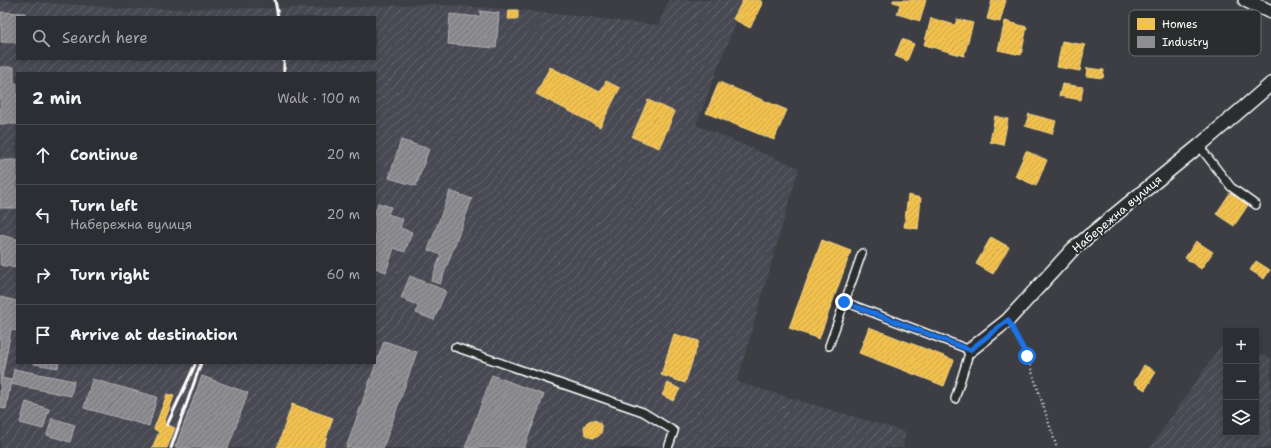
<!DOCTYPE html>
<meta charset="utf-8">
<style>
:root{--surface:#2d2e33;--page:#393a3f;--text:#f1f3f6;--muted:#a7a8ac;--line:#484a4e}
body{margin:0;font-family:"Shantell Sans",sans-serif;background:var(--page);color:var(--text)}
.controls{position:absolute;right:12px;bottom:12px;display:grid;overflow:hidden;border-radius:0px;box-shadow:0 2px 6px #0003}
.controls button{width:36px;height:36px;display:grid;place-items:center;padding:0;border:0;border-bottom:1px solid var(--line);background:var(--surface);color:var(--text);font:20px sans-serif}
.stop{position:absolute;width:12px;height:12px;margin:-9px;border:3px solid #1a73e8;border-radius:50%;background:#fff}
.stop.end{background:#1a73e8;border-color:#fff;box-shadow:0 1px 4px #0008}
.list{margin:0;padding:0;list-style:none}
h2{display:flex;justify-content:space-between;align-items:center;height:52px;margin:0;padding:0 16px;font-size:17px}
h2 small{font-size:13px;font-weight:400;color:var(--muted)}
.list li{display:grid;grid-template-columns:26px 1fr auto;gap:12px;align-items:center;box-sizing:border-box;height:60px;padding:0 16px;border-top:1px solid var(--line)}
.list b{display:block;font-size:15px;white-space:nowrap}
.list p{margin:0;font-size:13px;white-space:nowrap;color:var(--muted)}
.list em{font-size:13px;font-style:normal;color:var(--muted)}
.icon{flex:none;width:22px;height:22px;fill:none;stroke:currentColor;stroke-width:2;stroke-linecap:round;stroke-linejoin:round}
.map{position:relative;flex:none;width:1271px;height:448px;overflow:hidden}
.search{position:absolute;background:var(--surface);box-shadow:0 2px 6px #0003;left:16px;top:16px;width:360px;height:44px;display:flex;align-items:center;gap:10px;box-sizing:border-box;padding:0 14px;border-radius:0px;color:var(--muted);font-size:15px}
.panel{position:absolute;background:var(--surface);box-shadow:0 2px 6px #0003;left:16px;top:72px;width:360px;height:292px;border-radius:0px}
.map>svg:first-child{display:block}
</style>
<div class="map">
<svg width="1271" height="448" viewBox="0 0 1271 448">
<defs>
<pattern id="industrial-furrows" width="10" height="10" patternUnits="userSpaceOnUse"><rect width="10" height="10" fill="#484a53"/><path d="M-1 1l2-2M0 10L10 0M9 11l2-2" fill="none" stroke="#63656d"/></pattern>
<pattern id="homes-hatch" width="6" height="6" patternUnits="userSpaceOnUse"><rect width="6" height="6" fill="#f2c14e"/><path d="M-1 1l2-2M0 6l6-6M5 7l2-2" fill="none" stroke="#c8a44e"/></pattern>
<pattern id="industry-hatch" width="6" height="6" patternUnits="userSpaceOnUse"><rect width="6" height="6" fill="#8d8d92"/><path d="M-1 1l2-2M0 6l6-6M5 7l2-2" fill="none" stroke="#76767a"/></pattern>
</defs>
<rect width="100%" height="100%" fill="#3c3e44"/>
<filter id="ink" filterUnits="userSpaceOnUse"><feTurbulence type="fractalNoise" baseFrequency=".025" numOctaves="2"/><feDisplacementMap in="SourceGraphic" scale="8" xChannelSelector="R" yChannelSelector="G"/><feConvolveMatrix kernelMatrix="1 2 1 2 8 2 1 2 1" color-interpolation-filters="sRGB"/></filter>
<g filter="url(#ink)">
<g fill="url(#industrial-furrows)" fill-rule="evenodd">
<path d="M 0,0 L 112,7 L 118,9 L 334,8 L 427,4 L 518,10 L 658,25 L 669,0 L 744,0 L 696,125 L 799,168 L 737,382 L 906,432 L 903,448 L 0,448 L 0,434 L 3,425 L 0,424 ZM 17,17 L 375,17 L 375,59 L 17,59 ZM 17,73 L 375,73 L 375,363 L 17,363 Z"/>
<polygon points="1224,341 1226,341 1226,433 1256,433 1256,353 1271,358 1271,448 1150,448"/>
</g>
<g fill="url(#homes-hatch)" stroke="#f6d483">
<polygon points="743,0 759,0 763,2 750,28 733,19"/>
<polygon points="893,0 926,0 920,21 897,14 900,4 893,2"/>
<polygon points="992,0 1006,0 1000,22 987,19"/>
<polygon points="509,10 518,10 518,19 508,19"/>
<polygon points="931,18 955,25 957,19 973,23 964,56 924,45"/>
<polygon points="1005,21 1027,27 1021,55 998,50"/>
<polygon points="902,39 914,44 907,61 895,56"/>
<polygon points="1062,41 1085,45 1080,71 1057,67"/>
<polygon points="550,67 600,92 606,81 620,88 600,127 536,94"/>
<polygon points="1087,68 1104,70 1103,78 1086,76"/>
<polygon points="719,82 787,110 774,140 706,113"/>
<polygon points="1062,84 1083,87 1081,100 1059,96"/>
<polygon points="648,100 675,112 659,148 632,137"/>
<polygon points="1029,114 1056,121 1052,134 1025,126"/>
<polygon points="995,116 1008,119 1003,145 990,142"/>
<polygon points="1026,151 1047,160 1036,186 1015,176"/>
<polygon points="1230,193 1248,205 1234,226 1216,214"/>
<polygon points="908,195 921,198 918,229 904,227"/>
<polygon points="991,237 1009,247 993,274 976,264"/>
<polygon points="822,240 851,251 819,339 789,328"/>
<polygon points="1196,241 1213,252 1201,269 1185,258"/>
<polygon points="1256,261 1270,270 1264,279 1250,270"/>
<polygon points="869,327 954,360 944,386 859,353"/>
<polygon points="674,334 699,341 685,383 661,375"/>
<polygon points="1144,365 1156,372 1145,390 1134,383"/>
<polygon points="668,383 680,389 673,401 662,395"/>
<polygon points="167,394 174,396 164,423 175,428 167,448 152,448 159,432 154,429"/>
<polygon points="292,404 333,418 323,448 277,448"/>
<circle cx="593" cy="429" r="9"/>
</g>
<g fill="url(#industry-hatch)" stroke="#afafb3">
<polygon points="480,11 499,13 496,48 448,44 450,14 480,17"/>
<polygon points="1,12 25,13 25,17 17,17 17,43 1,42"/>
<polygon points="0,67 14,67 14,83 17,83 17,124 0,124"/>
<polygon points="401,140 429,149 416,186 389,178"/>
<rect x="0" y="160" width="17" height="48"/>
<polygon points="450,191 472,199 440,284 431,281 441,255 428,250"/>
<polygon points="378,203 391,207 388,214 403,219 400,228 412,232 405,252 394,248 386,272 375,268 375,212"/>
<polygon points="0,235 17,239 17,268 0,265"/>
<polygon points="410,276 446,291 434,320 416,313 418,306 401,298"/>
<polygon points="0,297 17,301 17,331 11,330 2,378 11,380 6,409 0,408"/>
<polygon points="384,341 417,352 383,448 346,448"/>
<polygon points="34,363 59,363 58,368 34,364"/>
<polygon points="14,369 74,381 71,396 11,384"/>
<polygon points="492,375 544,395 524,448 465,448"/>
<polygon points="202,376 248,393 228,448 175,448"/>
<polygon points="92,379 157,397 149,426 84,408"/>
<polygon points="26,402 49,409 43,429 20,423"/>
<polygon points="52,418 75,425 70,442 47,435"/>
</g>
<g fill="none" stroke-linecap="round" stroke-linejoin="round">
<defs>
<g id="service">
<polyline points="1199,146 1231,187 1256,205"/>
<polyline points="845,302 970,350 955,399"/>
<polyline points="829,346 862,253"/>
<polyline points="455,347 643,412 674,431 668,448"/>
</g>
<g id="minor">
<polyline points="1245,0 1271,12"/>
<polyline points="970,350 1008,320 1073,249 1199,146 1271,84"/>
</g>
</defs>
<use href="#service" stroke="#fff" stroke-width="10"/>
<use href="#minor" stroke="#fff" stroke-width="16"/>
<polyline stroke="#fff" stroke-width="2.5" stroke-dasharray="1 3" stroke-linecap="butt" points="1014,333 1027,356 1057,448"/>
<use href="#service" stroke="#2a2d2e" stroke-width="7"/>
<use href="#minor" stroke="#2a2d2e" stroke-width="13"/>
<g stroke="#fff" stroke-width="3">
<polyline points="275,0 278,17"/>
<polyline points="284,59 284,73"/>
<polyline points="167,425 195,365"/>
<polyline points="171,448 201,363"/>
</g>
</g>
</g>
<g fill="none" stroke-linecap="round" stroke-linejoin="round" filter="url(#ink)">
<polyline stroke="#1a73e8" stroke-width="5" points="844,302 970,350 1008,320 1027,356"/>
</g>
<g text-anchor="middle" stroke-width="4" stroke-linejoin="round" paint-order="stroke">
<g font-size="12" fill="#fff" stroke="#2a2d2e">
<text transform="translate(1117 214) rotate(-40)" y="4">Набережна вулиця</text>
</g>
</g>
<rect x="1129" y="10" width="132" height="46" rx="6" fill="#2a2d2e" stroke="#6a6c6d" stroke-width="1"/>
<rect x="1137" y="18" width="18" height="12" fill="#f2c14e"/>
<rect x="1137" y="36" width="18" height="12" fill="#8d8d92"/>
<g font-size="11" fill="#fff">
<text x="1162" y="28">Homes</text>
<text x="1162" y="46">Industry</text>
</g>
</svg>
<div class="controls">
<button>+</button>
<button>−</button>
<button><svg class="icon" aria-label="layers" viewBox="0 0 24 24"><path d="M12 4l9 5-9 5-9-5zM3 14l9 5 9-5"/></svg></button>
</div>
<div class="stop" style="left:1027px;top:356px"></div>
<div class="stop end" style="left:844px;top:302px"></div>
<div class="search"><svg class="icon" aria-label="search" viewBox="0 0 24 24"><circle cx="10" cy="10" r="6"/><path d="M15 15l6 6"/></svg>Search here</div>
<section class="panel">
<h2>2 min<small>Walk · 100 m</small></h2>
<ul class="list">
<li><svg class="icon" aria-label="ahead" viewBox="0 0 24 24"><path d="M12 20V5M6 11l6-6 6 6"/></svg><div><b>Continue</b></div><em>20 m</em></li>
<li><svg class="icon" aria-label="left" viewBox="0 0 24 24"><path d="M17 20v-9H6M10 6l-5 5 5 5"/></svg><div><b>Turn left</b><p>Набережна вулиця</p></div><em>20 m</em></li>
<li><svg class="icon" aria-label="right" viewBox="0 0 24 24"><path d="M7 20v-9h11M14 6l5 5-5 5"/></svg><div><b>Turn right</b></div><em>60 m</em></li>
<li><svg class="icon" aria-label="arrive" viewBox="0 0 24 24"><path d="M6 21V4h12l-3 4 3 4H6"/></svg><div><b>Arrive at destination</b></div></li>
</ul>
</section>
</div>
